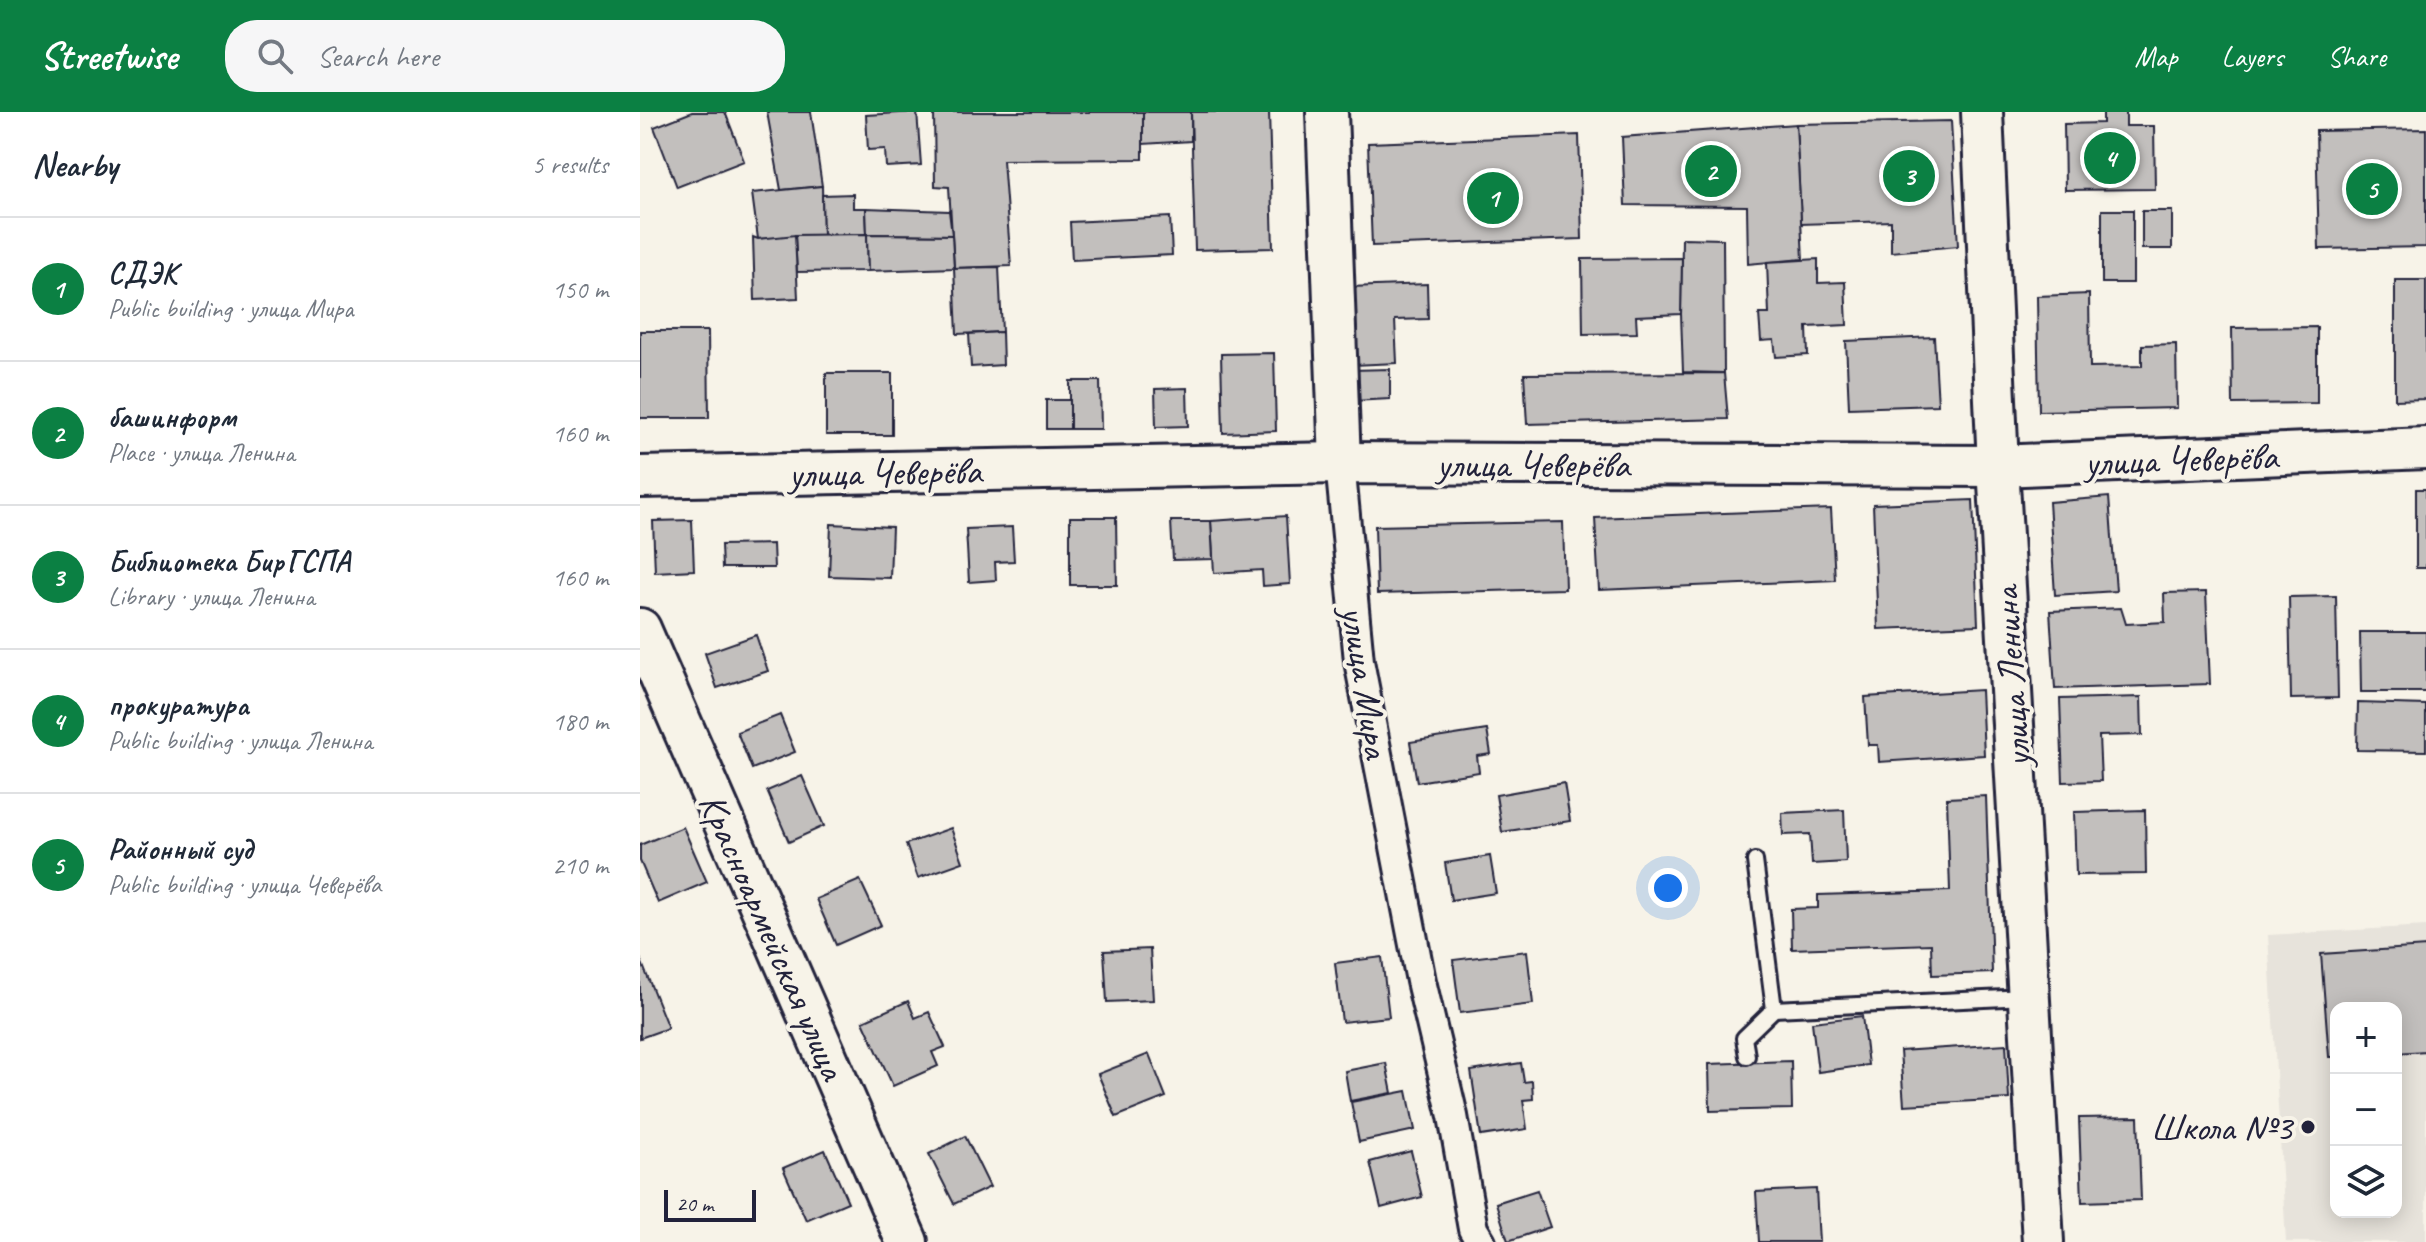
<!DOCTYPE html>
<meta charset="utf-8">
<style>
:root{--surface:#fff;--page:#f6f6f7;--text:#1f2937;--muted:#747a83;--line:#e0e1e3;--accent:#0b8043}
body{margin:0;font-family:Caveat,sans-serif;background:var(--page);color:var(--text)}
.controls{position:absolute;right:24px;bottom:24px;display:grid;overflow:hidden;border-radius:16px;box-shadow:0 4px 20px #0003}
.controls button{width:72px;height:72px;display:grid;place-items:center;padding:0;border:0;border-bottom:2px solid var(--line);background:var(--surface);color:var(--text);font:40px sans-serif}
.scale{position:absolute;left:24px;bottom:20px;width:92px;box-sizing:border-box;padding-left:8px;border:4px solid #22223b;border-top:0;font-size:22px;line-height:28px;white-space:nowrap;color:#22223b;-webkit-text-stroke:6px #f7f3e8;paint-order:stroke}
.you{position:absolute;left:1028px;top:776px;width:28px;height:28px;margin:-20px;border:6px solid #fff;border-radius:50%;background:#1a73e8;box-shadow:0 0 0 12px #1a73e833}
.badge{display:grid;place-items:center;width:52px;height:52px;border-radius:50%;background:var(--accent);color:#fff;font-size:26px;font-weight:700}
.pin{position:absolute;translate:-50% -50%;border:4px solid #fff;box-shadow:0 2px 8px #0006}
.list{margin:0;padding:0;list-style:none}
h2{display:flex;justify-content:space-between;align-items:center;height:104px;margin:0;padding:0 32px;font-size:34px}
h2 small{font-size:26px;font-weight:400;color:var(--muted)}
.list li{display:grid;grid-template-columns:52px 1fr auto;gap:24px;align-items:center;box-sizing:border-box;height:144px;padding:0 32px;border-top:2px solid var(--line)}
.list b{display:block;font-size:30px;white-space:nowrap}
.list p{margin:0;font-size:26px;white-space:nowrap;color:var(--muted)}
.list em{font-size:26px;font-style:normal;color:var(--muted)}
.icon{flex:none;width:44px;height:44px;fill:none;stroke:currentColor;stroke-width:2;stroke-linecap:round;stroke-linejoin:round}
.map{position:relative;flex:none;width:1786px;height:1130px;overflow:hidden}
header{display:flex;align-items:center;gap:48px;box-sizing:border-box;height:112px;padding:0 40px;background:var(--accent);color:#fff}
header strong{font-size:38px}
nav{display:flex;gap:44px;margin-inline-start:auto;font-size:28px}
.search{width:560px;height:72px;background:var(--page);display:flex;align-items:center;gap:20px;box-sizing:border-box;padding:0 28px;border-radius:32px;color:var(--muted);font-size:30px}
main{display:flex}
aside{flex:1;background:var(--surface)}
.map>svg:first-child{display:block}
</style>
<header>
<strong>Streetwise</strong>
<div class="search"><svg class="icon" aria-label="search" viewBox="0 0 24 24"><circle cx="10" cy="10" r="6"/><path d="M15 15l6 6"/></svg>Search here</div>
<nav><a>Map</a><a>Layers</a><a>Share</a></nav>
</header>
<main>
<aside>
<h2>Nearby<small>5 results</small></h2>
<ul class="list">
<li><span class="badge">1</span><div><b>СДЭК</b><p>Public building · улица Мира</p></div><em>150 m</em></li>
<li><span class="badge">2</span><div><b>башинформ</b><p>Place · улица Ленина</p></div><em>160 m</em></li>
<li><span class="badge">3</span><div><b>Библиотека БирГСПА</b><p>Library · улица Ленина</p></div><em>160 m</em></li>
<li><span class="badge">4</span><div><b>прокуратура</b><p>Public building · улица Ленина</p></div><em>180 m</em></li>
<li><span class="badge">5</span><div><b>Районный суд</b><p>Public building · улица Чеверёва</p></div><em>210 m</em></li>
</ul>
</aside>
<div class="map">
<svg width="1786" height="1130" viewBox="0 0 1786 1130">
<rect width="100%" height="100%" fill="#f7f3e8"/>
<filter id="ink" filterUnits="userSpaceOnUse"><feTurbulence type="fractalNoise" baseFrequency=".0125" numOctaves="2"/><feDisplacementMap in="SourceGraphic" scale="16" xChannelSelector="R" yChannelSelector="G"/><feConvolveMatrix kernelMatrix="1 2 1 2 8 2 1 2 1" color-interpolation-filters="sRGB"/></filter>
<g filter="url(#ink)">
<path fill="#e7e3db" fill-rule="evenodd" d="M 1786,814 L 1786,1130 L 1646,1130 L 1628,823 ZM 1696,896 L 1756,896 L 1756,1100 L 1696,1100 Z"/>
<g fill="#c2bfbd" stroke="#22223b" stroke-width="2">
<polygon points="52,0 85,0 104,49 37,75 14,15"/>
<polygon points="127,0 171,0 182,74 141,78"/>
<polygon points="277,0 281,53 246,55 245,37 228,38 226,3"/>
<polygon points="294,0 503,0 503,47 363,48 371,154 314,156 309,75 295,74"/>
<polygon points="503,0 551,0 551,29 503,32"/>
<polygon points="551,0 629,0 633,136 555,138"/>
<polygon points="1463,0 1486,0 1486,14 1514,14 1515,77 1425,78 1424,12 1463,11"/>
<polygon points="1311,9 1318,134 1251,140 1251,109 1161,112 1156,12"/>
<polygon points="1156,12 1163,147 1108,152 1107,94 985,93 982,25"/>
<polygon points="1786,17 1786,135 1679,137 1676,19"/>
<polygon points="939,23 942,127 732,134 728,31"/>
<polygon points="182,74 183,123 118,127 112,81"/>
<polygon points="213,82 213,96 226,96 227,122 183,123 182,83"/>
<polygon points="226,96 309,99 312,123 227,122"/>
<rect x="1462" y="98" width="31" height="73"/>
<rect x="1502" y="99" width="30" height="38"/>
<polygon points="530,105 532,143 432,148 430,110"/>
<polygon points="227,122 228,159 157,160 155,123"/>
<polygon points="227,122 312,123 314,156 228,159"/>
<polygon points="155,123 158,186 115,188 113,125 118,127"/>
<polygon points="1042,126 1083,127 1084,261 1043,260 1041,202"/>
<polygon points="1042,146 1041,202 996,204 997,221 943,222 942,147"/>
<polygon points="1178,147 1178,171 1205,170 1207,213 1167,215 1168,243 1136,245 1134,228 1121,229 1119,202 1129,202 1127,150"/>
<polygon points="359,155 362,220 317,222 314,156"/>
<polygon points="1755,168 1786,168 1786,287 1755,288"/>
<polygon points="787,172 788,207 755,208 757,251 713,253 710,175"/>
<polygon points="1449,182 1450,255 1502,254 1502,233 1536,232 1537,296 1399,299 1397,184"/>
<polygon points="1677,215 1677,291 1593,292 1592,216"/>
<polygon points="0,219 68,219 69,306 0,306"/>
<polygon points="362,220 363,253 331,255 329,222"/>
<polygon points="1294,225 1298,293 1209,296 1206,229"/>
<polygon points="634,241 636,319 583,321 581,242"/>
<polygon points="750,257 750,287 713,289 711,258"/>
<rect x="186" y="261" width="66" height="62"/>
<polygon points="1084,261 1088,307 887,312 884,262"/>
<polygon points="430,269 460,269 461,317 430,317"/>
<polygon points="547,276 548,314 516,315 515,277"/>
<rect x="406" y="288" width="24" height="29"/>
<rect x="1776" y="377" width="10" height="79"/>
<polygon points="1469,385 1476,479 1415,483 1409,390"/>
<polygon points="1333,388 1338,513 1238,517 1233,392"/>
<polygon points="1191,397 1195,468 959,478 955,406"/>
<polygon points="646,404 650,472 623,474 622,458 574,461 571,409"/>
<polygon points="430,405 476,405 477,473 430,473"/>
<polygon points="52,408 54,458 15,460 13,409"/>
<polygon points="531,409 571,409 573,447 533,448"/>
<polygon points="923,410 925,477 737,482 735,414"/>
<polygon points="191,412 252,415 250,466 189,464"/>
<polygon points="372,415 374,449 355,450 356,468 329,470 326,417"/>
<polygon points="133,432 134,456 82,456 81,433"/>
<polygon points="1566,480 1570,572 1415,577 1410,499 1481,496 1486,512 1525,510 1524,481"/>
<polygon points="1696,484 1698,586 1651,587 1649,485"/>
<polygon points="1720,520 1786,520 1786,580 1721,580"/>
<polygon points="116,523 128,559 77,576 65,541"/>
<polygon points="1341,578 1344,643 1239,650 1238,633 1228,633 1225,585"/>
<polygon points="1501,585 1502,623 1459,624 1461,669 1423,670 1420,587"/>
<polygon points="1718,591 1786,593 1786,639 1717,638"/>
<polygon points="140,603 155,640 112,657 97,620"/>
<polygon points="847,618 851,642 837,644 839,660 777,670 770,630"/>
<polygon points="162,664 184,714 149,730 127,679"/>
<polygon points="924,671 930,709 862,720 856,683"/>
<polygon points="1346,684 1352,861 1292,863 1291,832 1152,837 1151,797 1178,796 1178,783 1310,779 1307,686"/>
<polygon points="1204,698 1206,750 1172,752 1170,722 1143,723 1142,701"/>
<polygon points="1505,698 1506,762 1436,763 1434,700"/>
<polygon points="43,715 67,770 18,791 0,749 0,733"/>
<polygon points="311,716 323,750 278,766 266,732"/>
<polygon points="850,744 856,781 811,788 805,751"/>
<polygon points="220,768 241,813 196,833 176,787"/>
<polygon points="1786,835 1786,939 1756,941 1756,896 1696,896 1696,945 1689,945 1681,842"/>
<polygon points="510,837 513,888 467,890 464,839"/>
<polygon points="887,839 893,892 820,901 813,848"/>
<polygon points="742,845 749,905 702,910 695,851"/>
<polygon points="0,846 28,916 0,926"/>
<polygon points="268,889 275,906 289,900 305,935 292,940 298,954 253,974 223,909"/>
<polygon points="1222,904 1228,953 1178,960 1172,910"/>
<polygon points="1366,932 1369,987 1264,993 1260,939"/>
<polygon points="509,942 526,985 476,1005 458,962"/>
<polygon points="1151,949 1152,997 1070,999 1069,952"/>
<polygon points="746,951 752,981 710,989 705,959"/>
<polygon points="881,951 884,970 892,969 893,987 883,988 887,1017 841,1024 831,959"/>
<polygon points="767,979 775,1018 719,1030 711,990"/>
<polygon points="1498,1005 1501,1088 1442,1090 1439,1006"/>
<polygon points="325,1024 350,1075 314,1092 289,1042"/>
<polygon points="185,1038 208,1090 166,1108 143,1056"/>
<polygon points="771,1039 782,1085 741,1096 730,1050"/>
<polygon points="1176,1077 1179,1130 1119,1130 1116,1080"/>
<polygon points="897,1078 910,1115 868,1129 856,1091"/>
</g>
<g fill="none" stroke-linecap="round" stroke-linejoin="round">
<defs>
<g id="lane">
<polyline points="1115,749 1134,897 1386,885"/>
<polyline points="1107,944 1104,926 1134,897"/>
</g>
<polyline id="street" points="700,351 719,549 781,869 813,1004 833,1117 841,1130"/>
<g id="secondary">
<polyline points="687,0 700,351"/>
<polyline points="1342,0 1358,354 1403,1130"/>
<polyline points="0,365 700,351 1358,354 1786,336"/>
<polyline points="0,517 267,1130"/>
</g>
</defs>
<use href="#lane" stroke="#22223b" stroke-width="20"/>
<use href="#street" stroke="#22223b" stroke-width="34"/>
<use href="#secondary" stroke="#22223b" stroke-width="46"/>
<use href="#lane" stroke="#f7f3e8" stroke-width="14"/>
<use href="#street" stroke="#f7f3e8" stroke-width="28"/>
<use href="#secondary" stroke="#f7f3e8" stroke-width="40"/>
</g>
</g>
<circle fill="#22223b" stroke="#f7f3e8" stroke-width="3" cx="1668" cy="1015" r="8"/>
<g text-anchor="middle" stroke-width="8" stroke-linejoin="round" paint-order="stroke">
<g font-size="38" fill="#22223b" stroke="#f7f3e8">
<text transform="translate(1541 347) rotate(-2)" y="13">улица Чеверёва</text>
<text x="893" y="365">улица Чеверёва</text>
<text transform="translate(245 360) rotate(-1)" y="13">улица Чеверёва</text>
<text transform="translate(1371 565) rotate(-94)" y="13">улица Ленина</text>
<text transform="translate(726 570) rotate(81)" y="13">улица Мира</text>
<text transform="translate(133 824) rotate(66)" y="13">Красноармейская улица</text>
</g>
<g font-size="38" fill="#22223b" stroke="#f7f3e8" text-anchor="end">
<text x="1652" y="1028">Школа №3</text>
</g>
</g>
</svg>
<div class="controls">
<button>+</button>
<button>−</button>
<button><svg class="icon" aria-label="layers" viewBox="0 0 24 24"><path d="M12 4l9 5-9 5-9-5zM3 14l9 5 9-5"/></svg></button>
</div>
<div class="scale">20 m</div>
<div class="you"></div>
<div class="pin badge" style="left:853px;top:86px">1</div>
<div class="pin badge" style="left:1071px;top:59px">2</div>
<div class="pin badge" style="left:1269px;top:64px">3</div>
<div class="pin badge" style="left:1470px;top:46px">4</div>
<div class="pin badge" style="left:1732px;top:77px">5</div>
</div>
</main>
